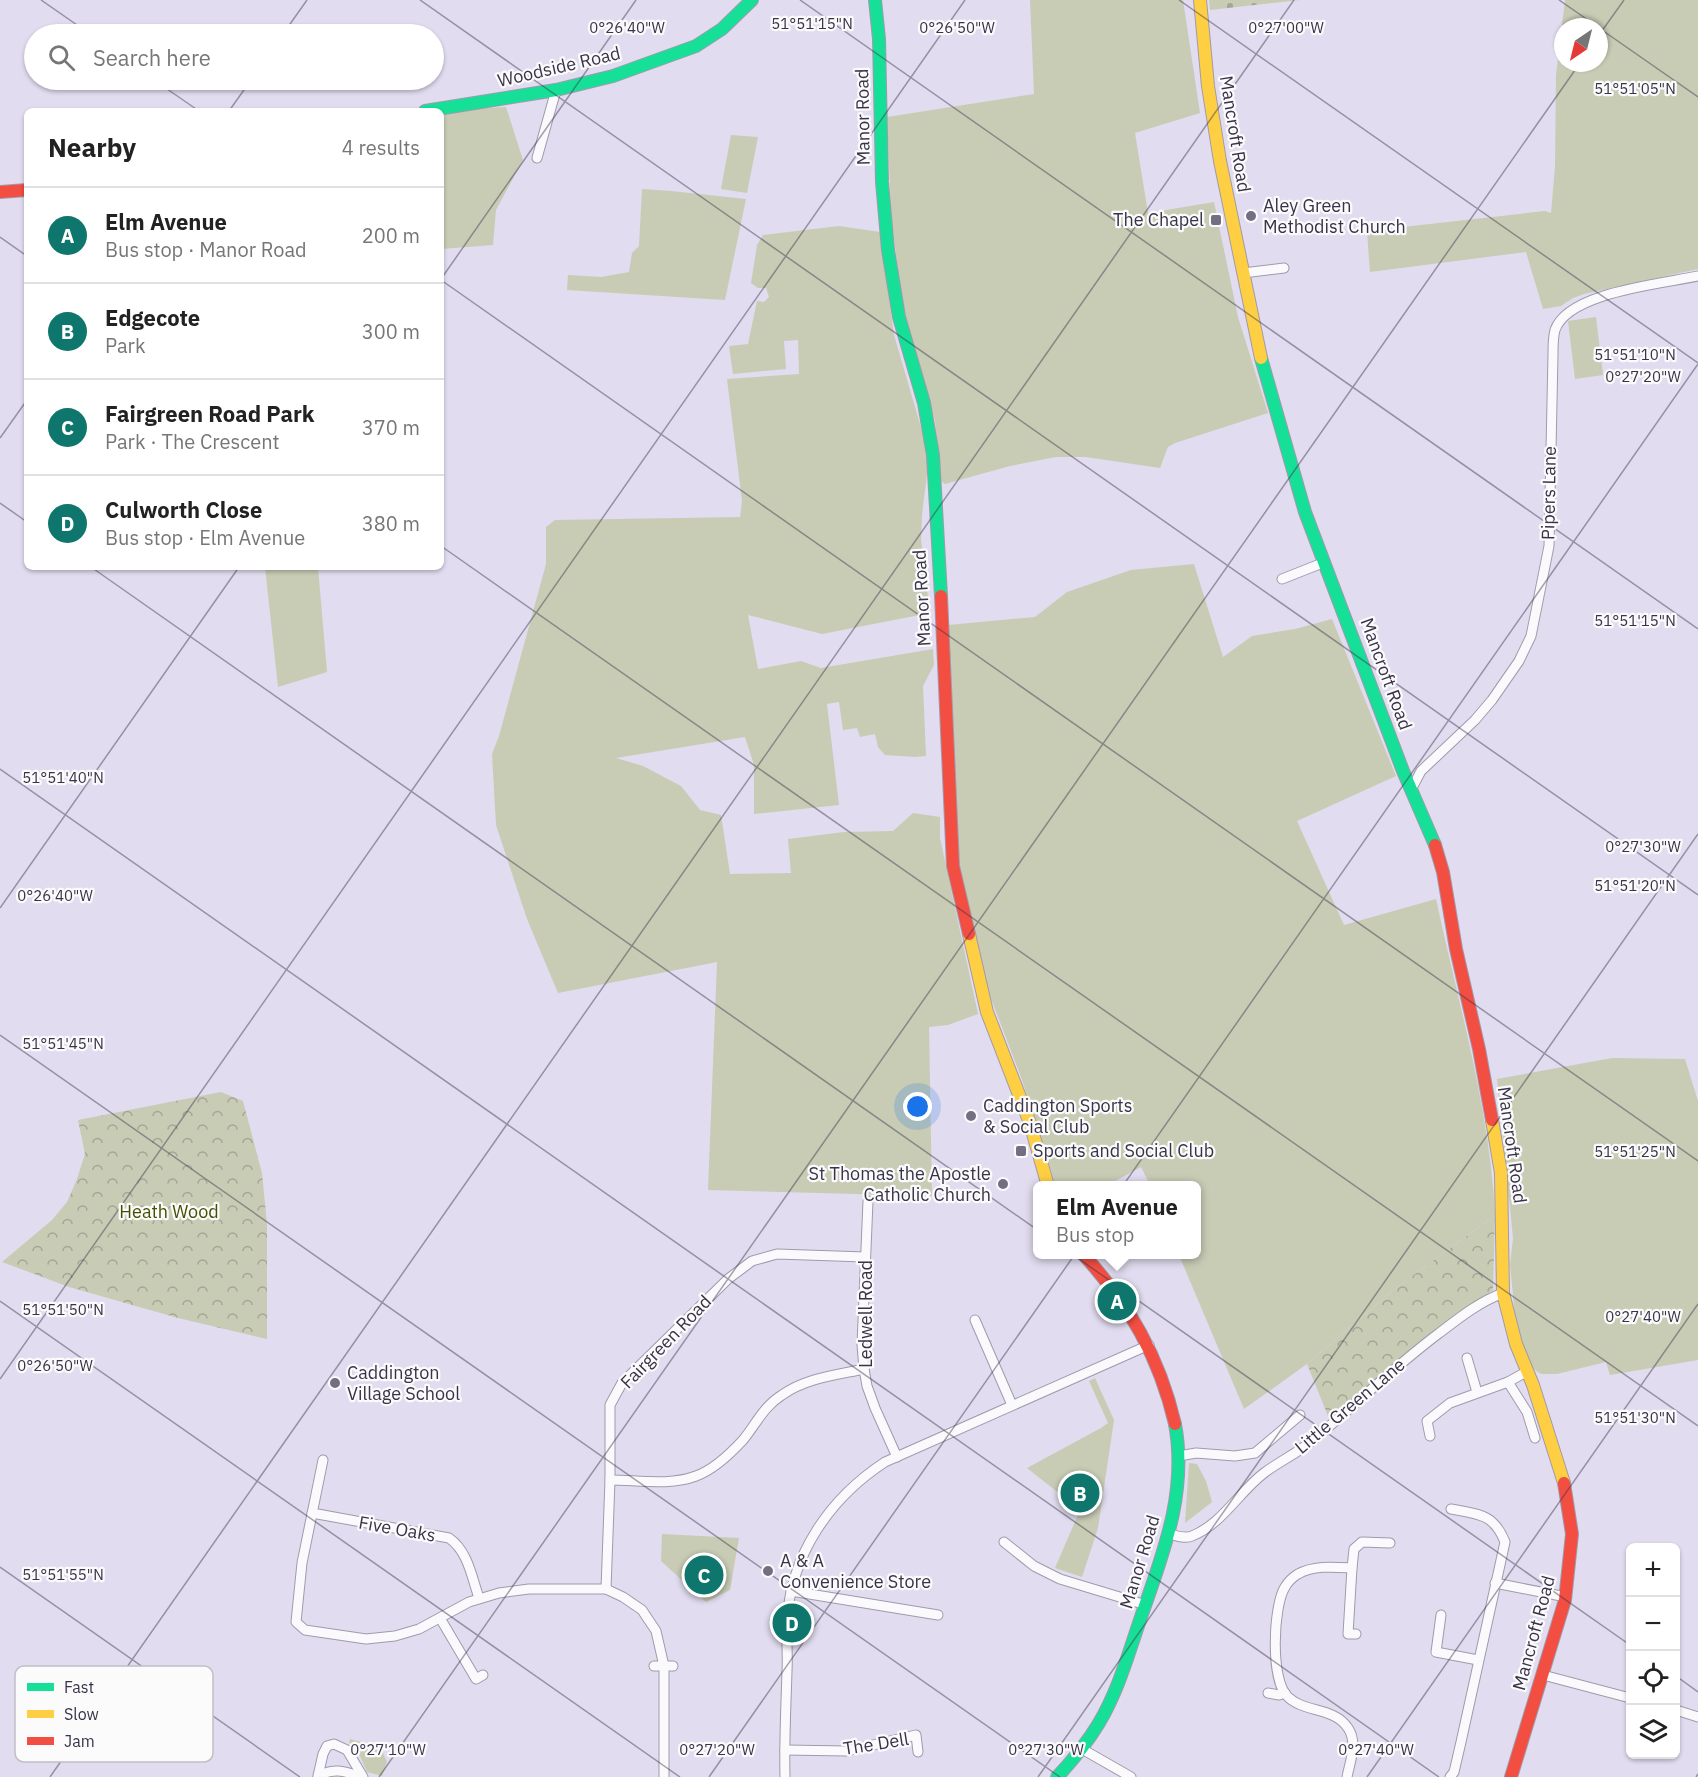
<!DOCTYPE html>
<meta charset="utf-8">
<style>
:root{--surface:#fff;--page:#f2f2f2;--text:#222;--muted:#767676;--line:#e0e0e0;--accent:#0f766e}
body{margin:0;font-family:"IBM Plex Sans",sans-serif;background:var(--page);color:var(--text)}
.controls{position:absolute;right:18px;bottom:18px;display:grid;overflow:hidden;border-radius:9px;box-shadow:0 2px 4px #0004}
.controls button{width:54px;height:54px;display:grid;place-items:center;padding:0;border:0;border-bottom:2px solid var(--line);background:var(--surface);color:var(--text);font:30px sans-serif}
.compass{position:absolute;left:1554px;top:18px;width:54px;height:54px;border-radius:50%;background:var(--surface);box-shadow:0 2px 4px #0004;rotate:215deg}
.you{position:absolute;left:918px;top:1107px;width:21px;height:21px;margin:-15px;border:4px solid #fff;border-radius:50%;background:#1a73e8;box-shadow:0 0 0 9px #1a73e833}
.badge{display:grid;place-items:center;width:39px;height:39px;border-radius:50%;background:var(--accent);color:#fff;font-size:20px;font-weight:700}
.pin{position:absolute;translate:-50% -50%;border:3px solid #fff;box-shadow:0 2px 6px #0006}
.popup{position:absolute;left:1033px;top:1181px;width:168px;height:78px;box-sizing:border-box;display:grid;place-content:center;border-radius:9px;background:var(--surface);filter:drop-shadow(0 2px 4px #0005);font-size:20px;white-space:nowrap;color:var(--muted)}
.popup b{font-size:22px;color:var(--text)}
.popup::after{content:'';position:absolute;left:50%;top:100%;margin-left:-12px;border:12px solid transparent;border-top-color:var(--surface)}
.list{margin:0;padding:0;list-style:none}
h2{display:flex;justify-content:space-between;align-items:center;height:78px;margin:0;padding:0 24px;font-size:26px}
h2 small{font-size:20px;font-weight:400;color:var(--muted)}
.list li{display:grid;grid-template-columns:39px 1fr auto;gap:18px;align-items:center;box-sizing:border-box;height:96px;padding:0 24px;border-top:2px solid var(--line)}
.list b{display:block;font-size:22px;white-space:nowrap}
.list p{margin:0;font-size:20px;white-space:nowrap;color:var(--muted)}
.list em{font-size:20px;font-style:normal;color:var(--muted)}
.icon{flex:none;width:33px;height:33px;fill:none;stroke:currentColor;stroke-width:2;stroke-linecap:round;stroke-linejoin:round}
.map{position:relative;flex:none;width:1698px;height:1777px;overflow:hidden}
.search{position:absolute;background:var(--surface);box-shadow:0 2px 4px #0004;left:24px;top:24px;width:420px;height:66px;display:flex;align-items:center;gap:15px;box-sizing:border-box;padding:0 21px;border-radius:33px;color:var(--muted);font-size:22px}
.panel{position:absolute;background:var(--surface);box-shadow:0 2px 4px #0004;left:24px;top:108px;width:420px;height:462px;border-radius:9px}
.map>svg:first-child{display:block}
</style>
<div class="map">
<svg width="1698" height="1777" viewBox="0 0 1698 1777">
<defs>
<pattern id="forest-crowns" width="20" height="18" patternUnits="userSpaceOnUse" patternTransform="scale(1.5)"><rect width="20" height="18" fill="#c8ccb5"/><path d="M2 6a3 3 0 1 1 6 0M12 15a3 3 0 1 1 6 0" fill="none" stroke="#a3a695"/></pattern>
<pattern id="cemetery-stones" width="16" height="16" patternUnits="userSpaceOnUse" patternTransform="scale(1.5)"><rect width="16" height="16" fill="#c8ccb5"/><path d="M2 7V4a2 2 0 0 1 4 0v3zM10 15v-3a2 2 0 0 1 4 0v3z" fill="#a3a695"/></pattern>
</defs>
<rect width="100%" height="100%" fill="#e1dcef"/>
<g fill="#c8ccb5" fill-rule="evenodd">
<polygon points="1030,0 1183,0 1200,113 1135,133 1148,213 1214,202 1238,317 1268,413 1175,443 1168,447 1160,468 1086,457 1056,457 1010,466 945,484 941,481 935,421 902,304 891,213 887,117 1034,94"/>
<path d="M 1565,0 L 1698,0 L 1698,269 L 1584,294 L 1573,298 L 1561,306 L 1543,309 L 1526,252 L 1370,272 L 1367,231 L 1545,211 L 1551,213 L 1555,167 L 1556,75 ZM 1563,27 L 1599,27 L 1599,63 L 1563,63 Z"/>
<polygon points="506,107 523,160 496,210 493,245 441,249 441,113 452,110"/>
<polygon points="731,135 758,137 747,193 721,189"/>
<polygon points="642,189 671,191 746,199 725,300 567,290 568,275 601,277 629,272 632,253 639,246"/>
<polygon points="839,226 880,232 894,335 925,441 928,467 922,514 921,540 930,613 822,634 748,615 758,669 801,661 821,668 933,649 934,665 923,686 926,756 915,757 885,755 878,747 875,734 860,737 857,728 843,730 839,702 827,704 839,805 754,814 754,765 745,737 616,758 643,766 681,786 700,810 721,815 730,874 791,873 788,839 844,832 893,831 913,813 940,817 940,838 978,1014 948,1025 929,1027 932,1196 708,1190 717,962 558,993 527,919 496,825 492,754 499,736 546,564 546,527 555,520 740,517 742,501 727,379 799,374 798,340 784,341 786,369 733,374 729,346 748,344 757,301 764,302 769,297 766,288 758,288 751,283 757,245 763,235"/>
<polygon points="1596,317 1603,375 1575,379 1568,321"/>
<path d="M 1194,564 L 1223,657 L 1252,636 L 1295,629 L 1332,619 L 1396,776 L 1297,821 L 1344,925 L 1436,899 C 1458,1002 1490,1110 1495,1215 L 1396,1288 L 1307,1364 L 1244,1409 L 1179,1255 L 1196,1254 L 1196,1186 L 1150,1185 L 1141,1167 L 1108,1185 L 1055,1185 L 1047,1156 L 1021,1077 L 990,996 L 960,871 L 954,817 L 948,625 L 1035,617 L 1067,592 L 1131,570 Z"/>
<polygon points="265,567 318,567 327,672 278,687"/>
<polygon points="1612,1058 1685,1059 1698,1101 1698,1360 1610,1375 1606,1362 1557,1374 1541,1374 1535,1370 1528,1361 1517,1336 1510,1265 1513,1238 1497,1079"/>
<polygon points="1095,1378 1114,1420 1098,1528 1082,1577 1055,1568 1080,1510 1027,1468 1101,1428 1108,1423 1089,1381"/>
<polygon points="1189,1463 1197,1464 1206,1481 1212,1502 1185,1523"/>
<polygon points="662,1534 739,1538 730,1590 706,1602 661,1561"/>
<polygon points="350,1739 380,1747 387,1762 382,1776 367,1772 360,1756 349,1742"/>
</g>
<g fill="url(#forest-crowns)">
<polygon points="221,1092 243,1101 262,1173 267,1224 267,1339 178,1318 69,1287 2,1262 52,1220 67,1202 77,1179 85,1154 78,1120"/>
<polygon points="1495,1215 1493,1290 1410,1351 1330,1421 1307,1364 1396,1288"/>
</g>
<polygon fill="url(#cemetery-stones)" points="1209,0 1300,0 1210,10"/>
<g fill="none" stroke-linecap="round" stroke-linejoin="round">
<defs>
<g id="street">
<polyline points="537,158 556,90"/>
<polyline points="1243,273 1284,268"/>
<polyline points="1282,579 1325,562"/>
<path d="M 1411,790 L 1421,771 L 1475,720 L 1492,700 L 1519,661 L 1531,636 L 1549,546 L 1553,354 C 1553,346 1553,337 1555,330 C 1568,292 1662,284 1698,276"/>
<polyline points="868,1201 862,1345 864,1369 867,1386 875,1408 897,1457"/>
<polyline points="975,1320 1012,1405"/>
<polyline points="1467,1358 1477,1392"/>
<polyline points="1508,1382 1527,1412 1535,1438"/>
<polyline points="1430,1436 1427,1421 1450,1403 1508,1382 1526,1372"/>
<polyline points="1179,1456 1196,1453 1235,1456 1255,1453 1300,1415"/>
<polyline points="323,1460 302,1563 296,1622 305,1630 366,1639 395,1636 419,1629 469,1602 499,1593 529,1589 606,1589 623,1597 642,1610 656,1631 664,1666 664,1777"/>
<path d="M 610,1480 C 637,1480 670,1486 696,1476 C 713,1470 731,1453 743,1440 C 756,1424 764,1406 782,1395 C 806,1378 836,1375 864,1369"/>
<path d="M 312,1513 L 449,1538 C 468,1551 472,1578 479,1598"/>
<path d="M 1170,1534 C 1177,1536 1185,1539 1192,1536 C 1222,1524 1239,1492 1264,1473 C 1280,1461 1298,1453 1313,1440 C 1355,1405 1394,1367 1438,1334 C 1459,1318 1479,1302 1503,1293"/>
<polyline points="1004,1542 1034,1566 1060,1579 1146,1605"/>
<polyline points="1352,1568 1354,1549 1362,1542 1390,1543"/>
<polyline points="1495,1583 1566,1597"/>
<polyline points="606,1589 610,1480 610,1405 622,1383 728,1279 752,1261 777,1254 865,1257"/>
<polyline points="791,1591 938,1615"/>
<polyline points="1441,1615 1436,1652 1478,1660"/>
<polyline points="440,1618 476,1679 483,1675"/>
<polyline points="654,1666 673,1666"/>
<polyline points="1543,1675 1630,1698"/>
<polyline points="1268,1693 1279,1695 1285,1693"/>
<polyline points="1676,1710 1698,1717"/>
<polyline points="1082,1749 1131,1777"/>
<polyline points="785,1750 847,1751 916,1735 918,1752"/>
<polyline points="318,1776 323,1754 327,1746 334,1744 347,1750 363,1777"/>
<path d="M 318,1777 C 331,1767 346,1771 360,1777"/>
<path d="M 785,1777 C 784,1742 786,1706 787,1671 C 788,1654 786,1637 787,1621 C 791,1554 830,1498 885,1462 L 1149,1345"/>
<path d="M 1347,1777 C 1350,1761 1358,1743 1348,1728 C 1334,1707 1305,1713 1288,1697 C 1270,1681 1273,1606 1285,1587 C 1288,1582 1293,1577 1298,1574 C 1314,1565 1334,1567 1352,1568 L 1348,1634 L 1356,1634"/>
<path d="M 1450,1777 L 1454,1772 L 1461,1742 L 1505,1542 C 1494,1514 1479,1514 1451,1509"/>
</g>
<g id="fast">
<polyline points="875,0 879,39 882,182 888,250 899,317 924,403 933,455 941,596"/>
<polyline points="425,111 556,90 613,76 696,46 722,29 752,0"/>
<polyline points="1261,358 1305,512 1403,771 1435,845"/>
<path d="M 1057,1777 C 1073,1760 1087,1743 1099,1723 C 1118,1691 1128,1655 1140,1620 C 1162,1556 1188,1494 1175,1424"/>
</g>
<g id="slow">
<polyline points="1200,0 1208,86 1220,161 1261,358"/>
<polyline points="969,934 987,1012 1030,1123 1048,1186"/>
<polyline points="1492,1120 1501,1173 1503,1293 1516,1344 1533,1385 1564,1483"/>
</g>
<g id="jam">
<polyline points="0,192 27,190"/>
<polyline points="941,596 953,866 969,934"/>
<polyline points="1435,845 1443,872 1456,949 1479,1049 1492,1120"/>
<path d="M 1083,1254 C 1130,1306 1159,1356 1175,1424"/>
<polyline points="1511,1777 1565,1600 1572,1534 1564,1483"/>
</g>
</defs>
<use href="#street" stroke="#a09aac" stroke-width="11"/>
<use href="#fast" stroke="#a09aac" stroke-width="14"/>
<use href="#slow" stroke="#a09aac" stroke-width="14"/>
<use href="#jam" stroke="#a09aac" stroke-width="14"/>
<use href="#street" stroke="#fafafd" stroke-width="9"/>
<use href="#fast" stroke="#16e098" stroke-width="12"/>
<use href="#slow" stroke="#ffcf43" stroke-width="12"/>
<use href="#jam" stroke="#f24e42" stroke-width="12"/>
</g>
<path fill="none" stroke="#393249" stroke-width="1.5" stroke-opacity="0.45" d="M 41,0 L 90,34M 420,0 L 1698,895M 800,0 L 1698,629M 1179,0 L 1698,363M 1559,0 L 1598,27M 1599,28 L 1698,97M 283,34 L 307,0M 1599,35 L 1624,0M 154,80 L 199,111M 229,111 L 251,80M 0,237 L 27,256M 441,279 L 636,0M 441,280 L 1698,1161M 0,438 L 27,400M 0,503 L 27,522M 441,546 L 1698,1426M 91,567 L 1630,1645M 0,769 L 1439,1777M 0,908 L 239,567M 0,1035 L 1060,1777M 0,1301 L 680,1777M 0,1379 L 965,0M 0,1567 L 300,1777M 1676,1676 L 1698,1692M 50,1777 L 1294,0M 379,1777 L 1580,63M 709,1777 L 1698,364M 1038,1777 L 1698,834M 1367,1777 L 1698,1304M 1696,1777 L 1698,1774"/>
<g fill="#746e83" stroke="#fbfbfb" stroke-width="2">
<circle cx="1251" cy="216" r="6"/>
<rect x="1210" y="214" width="12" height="12" rx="3"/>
<circle cx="971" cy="1116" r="6"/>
<rect x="1015" y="1145" width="12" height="12" rx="3"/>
<circle cx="1003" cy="1184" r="6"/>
<circle cx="335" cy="1383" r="6"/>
<circle cx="768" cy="1571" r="6"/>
</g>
<g text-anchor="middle" stroke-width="4.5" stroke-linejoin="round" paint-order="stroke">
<g font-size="18" fill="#393249" stroke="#fbfbfb">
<text transform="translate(559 67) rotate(-13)" y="6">Woodside Road</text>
<text transform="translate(863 117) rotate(-91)" y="6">Manor Road</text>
<text transform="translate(1235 134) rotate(81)" y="6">Mancroft Road</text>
<text transform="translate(1549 493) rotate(-89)" y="6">Pipers Lane</text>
<text transform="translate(922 598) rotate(-93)" y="6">Manor Road</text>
<text transform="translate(1386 674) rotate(70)" y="6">Mancroft Road</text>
<text transform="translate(1512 1145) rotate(82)" y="6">Mancroft Road</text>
<text transform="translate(866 1314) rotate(-90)" y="6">Ledwell Road</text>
<text transform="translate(666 1342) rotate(-46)" y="6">Fairgreen Road</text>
<text transform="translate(1350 1406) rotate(-40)" y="6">Little Green Lane</text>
<text transform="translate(397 1529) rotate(10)" y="6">Five Oaks</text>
<text transform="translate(1140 1562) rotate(-73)" y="6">Manor Road</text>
<text transform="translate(1534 1633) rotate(-75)" y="6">Mancroft Road</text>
<text transform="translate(876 1744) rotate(-9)" y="6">The Dell</text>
</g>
<g font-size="18" fill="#393249" stroke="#fbfbfb" text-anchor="start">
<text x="1263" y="212">Aley Green<tspan x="1263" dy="21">Methodist Church</tspan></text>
<text x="1204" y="226" text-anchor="end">The Chapel</text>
<text x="983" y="1112">Caddington Sports<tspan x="983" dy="21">&amp; Social Club</tspan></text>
<text x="1033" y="1157">Sports and Social Club</text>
<text x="991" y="1180" text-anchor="end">St Thomas the Apostle<tspan x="991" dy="21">Catholic Church</tspan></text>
<text x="347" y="1379">Caddington<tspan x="347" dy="21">Village School</tspan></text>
<text x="780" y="1567">A &amp; A<tspan x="780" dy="21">Convenience Store</tspan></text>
</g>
<g font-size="18" fill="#464f00" stroke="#fbfbfb">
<text x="169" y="1218">Heath Wood</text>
</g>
</g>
<rect x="15" y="1666" width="198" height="96" rx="9" fill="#fbfbfb" stroke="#c1bfc6" stroke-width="1.5"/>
<rect x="27" y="1683" width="27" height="8" fill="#16e098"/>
<rect x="27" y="1710" width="27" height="8" fill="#ffcf43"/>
<rect x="27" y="1737" width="27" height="8" fill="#f24e42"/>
<g font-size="16" fill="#393249">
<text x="64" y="1693">Fast</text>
<text x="64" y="1720">Slow</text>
<text x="64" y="1747">Jam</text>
</g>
<g font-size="15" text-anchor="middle" fill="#393249" stroke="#fbfbfb" stroke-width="4.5" stroke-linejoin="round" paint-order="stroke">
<text x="812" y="29">51°51'15"N</text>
<text x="627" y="33">0°26'40"W</text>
<text x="957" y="33">0°26'50"W</text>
<text x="1286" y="33">0°27'00"W</text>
<text x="1635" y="94">51°51'05"N</text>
<text x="1635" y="360">51°51'10"N</text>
<text x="1643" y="382">0°27'20"W</text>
<text x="1635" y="626">51°51'15"N</text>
<text x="63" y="783">51°51'40"N</text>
<text x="1643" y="852">0°27'30"W</text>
<text x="1635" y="891">51°51'20"N</text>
<text x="55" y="901">0°26'40"W</text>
<text x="63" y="1049">51°51'45"N</text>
<text x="1635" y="1157">51°51'25"N</text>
<text x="63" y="1315">51°51'50"N</text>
<text x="1643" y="1322">0°27'40"W</text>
<text x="55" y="1371">0°26'50"W</text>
<text x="1635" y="1423">51°51'30"N</text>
<text x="63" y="1580">51°51'55"N</text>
<text x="388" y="1755">0°27'10"W</text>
<text x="717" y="1755">0°27'20"W</text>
<text x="1046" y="1755">0°27'30"W</text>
<text x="1376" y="1755">0°27'40"W</text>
</g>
</svg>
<div class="controls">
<button>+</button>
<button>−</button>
<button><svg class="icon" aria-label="locate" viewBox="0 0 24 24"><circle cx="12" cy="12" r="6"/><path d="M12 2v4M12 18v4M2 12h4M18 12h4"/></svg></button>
<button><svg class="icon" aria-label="layers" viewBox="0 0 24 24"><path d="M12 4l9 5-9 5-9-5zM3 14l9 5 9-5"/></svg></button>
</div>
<svg class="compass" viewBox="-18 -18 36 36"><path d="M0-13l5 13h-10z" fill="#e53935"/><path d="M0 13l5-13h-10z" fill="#767676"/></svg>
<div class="you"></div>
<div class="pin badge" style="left:1117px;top:1301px">A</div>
<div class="popup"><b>Elm Avenue</b>Bus stop</div>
<div class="pin badge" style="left:1080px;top:1493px">B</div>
<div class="pin badge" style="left:704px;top:1575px">C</div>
<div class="pin badge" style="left:792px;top:1623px">D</div>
<div class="search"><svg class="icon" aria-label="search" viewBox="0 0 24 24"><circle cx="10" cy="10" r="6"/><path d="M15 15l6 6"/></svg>Search here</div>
<section class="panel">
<h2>Nearby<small>4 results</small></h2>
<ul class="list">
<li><span class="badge">A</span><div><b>Elm Avenue</b><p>Bus stop · Manor Road</p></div><em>200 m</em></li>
<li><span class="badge">B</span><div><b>Edgecote</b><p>Park</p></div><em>300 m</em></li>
<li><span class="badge">C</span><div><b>Fairgreen Road Park</b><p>Park · The Crescent</p></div><em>370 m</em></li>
<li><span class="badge">D</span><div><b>Culworth Close</b><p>Bus stop · Elm Avenue</p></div><em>380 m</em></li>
</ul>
</section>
</div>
